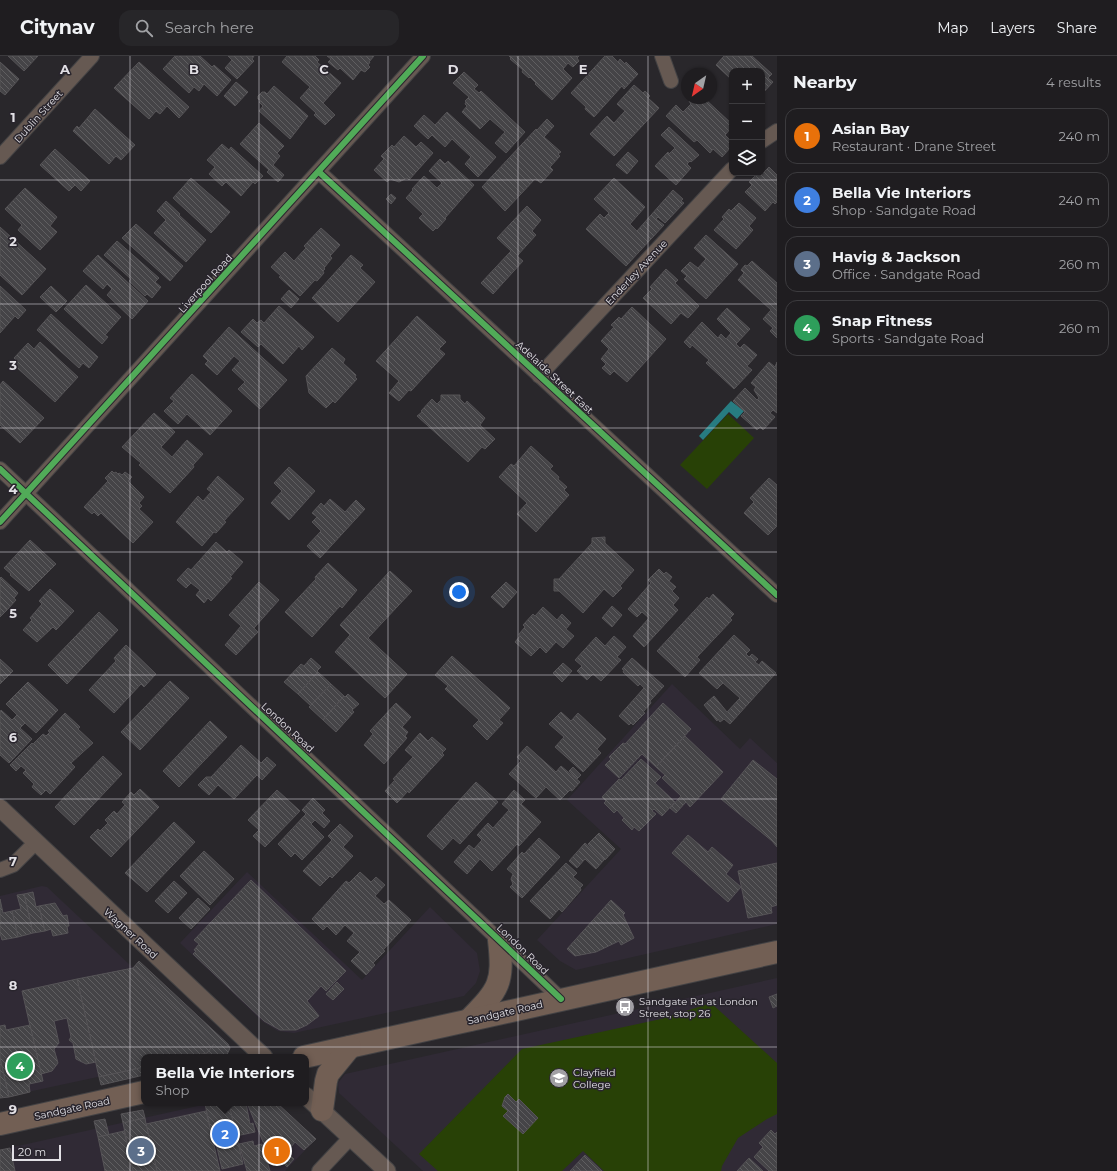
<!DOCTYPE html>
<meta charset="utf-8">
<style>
:root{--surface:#1f1d20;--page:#272629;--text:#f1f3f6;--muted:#a1a2a5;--line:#3c3b3e;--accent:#b45309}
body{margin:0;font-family:Montserrat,sans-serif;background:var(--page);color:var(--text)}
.controls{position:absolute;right:12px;top:12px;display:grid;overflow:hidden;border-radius:8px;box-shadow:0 1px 3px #0004}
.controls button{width:36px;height:36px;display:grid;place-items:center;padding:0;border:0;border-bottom:1px solid var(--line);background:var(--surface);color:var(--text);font:20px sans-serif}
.compass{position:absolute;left:681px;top:12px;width:36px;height:36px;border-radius:50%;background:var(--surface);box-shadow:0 1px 3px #0004;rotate:214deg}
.scale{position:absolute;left:12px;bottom:10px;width:49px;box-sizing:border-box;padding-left:4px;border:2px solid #e2e0e5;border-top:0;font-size:11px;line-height:14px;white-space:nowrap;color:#e2e0e5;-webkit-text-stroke:3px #29252d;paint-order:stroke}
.you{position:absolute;left:459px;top:536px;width:14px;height:14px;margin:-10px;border:3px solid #fff;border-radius:50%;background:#1a73e8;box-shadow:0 0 0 6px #1a73e833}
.badge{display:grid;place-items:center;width:26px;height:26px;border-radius:50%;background:var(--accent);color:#fff;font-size:13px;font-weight:700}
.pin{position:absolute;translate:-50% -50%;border:2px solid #fff;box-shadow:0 1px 4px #0006}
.popup{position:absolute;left:141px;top:998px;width:168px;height:52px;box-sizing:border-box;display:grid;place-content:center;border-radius:8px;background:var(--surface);filter:drop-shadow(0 1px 3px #0005);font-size:13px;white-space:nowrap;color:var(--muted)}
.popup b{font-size:15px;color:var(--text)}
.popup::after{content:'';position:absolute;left:50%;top:100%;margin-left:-8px;border:8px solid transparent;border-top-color:var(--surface)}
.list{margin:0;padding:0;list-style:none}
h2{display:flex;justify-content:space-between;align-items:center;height:52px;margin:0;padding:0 16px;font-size:17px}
h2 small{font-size:13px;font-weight:400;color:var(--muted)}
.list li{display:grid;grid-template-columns:26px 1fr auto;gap:12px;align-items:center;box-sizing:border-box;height:56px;margin:0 8px 8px;padding:0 8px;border:1px solid var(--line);border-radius:12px}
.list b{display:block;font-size:15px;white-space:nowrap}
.list p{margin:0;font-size:13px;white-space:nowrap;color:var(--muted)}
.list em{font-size:13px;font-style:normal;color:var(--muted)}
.icon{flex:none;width:22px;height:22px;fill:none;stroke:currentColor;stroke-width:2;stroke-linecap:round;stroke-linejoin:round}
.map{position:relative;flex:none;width:777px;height:1115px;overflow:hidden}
header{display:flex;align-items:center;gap:24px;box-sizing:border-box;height:56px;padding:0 20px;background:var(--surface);border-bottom:1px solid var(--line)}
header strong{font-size:19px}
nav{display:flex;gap:22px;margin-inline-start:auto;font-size:14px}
.search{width:280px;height:36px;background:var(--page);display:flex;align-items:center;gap:10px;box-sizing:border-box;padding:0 14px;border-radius:12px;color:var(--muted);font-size:15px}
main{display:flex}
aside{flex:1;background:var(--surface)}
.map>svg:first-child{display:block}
</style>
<header>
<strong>Citynav</strong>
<div class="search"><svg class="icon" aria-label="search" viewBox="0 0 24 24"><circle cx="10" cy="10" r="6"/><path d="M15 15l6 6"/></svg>Search here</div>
<nav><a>Map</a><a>Layers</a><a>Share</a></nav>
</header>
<main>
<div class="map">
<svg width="777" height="1115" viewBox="0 0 777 1115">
<defs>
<pattern id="building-back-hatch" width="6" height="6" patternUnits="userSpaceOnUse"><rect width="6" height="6" fill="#454447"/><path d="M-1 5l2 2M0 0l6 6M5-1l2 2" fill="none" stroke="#605f61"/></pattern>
</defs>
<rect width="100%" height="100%" fill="#29272b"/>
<g fill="#302a35">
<polygon points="672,628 740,693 750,682 777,707 777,868 576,914 560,905 537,884 621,793 567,744"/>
<polygon points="247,816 362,924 430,851 477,897 480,915 476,927 464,940 294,977 278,975 263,966 180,887"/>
<polygon points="42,830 47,831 214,988 144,1001 144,1011 0,1042 0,840"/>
<polygon points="777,922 777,1115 423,1115 339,1037 338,1027 345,1018"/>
<polygon points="211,1047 277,1047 316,1083 285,1115 0,1115 0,1094"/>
</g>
<g fill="#284106">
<polygon points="728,358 754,382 707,433 680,409"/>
<polygon points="711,947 777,1007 777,1058 767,1063 738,1082 722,1110 721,1115 604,1115 583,1095 562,1115 438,1115 419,1098 522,993 661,963"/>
</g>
<polygon fill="#277c81" points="731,345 744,355 737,363 729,356 703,384 699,380"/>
<g fill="url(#building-back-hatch)" stroke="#565457">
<polygon points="8,0 38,0 24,15"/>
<polygon points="175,0 179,1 180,0 200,0 212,11 214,9 231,24 217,40 204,28 199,35 194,31 189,37 163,13"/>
<polygon points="228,0 254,0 252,3 254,5 237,23 225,12 232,4"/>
<polygon points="287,0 315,0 319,4 317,6 341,27 323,47 335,59 325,69 314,59 316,57 300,42 310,31 282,6"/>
<polygon points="327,0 374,0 369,6 370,6 368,9 370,11 365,16 361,14 353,24 340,12 338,14 328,6 331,3"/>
<polygon points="509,0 579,0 577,2 579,5 573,11 568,7 563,13 572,22 552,44 535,28 536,27 530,21 529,22 522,16 523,14 510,3 511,2"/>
<polygon points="605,0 612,0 618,6 620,3 625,8 626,6 638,18 624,33 622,30 594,61 585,53 586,51 571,37"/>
<polygon points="724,0 752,0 772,18 768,22 773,26 762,38 762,15 732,15 732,24 716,9"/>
<polygon points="0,6 19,23 5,39 0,35"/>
<polygon points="139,6 189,51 179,62 167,50 160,58 156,55 149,63 114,32"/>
<polygon points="464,16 478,29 474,33 479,37 481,35 525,76 506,97 495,87 505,76 490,63 480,73 462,56 467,50 465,48 466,46 465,45 469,41 453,27"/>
<polygon points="236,26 248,36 235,50 224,40"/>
<polygon points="634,29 643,37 645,35 650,40 648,42 659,52 614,100 590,78 607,60 614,67 625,55 617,48"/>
<polygon points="274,30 308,60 290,83 259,55 263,50 259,46 261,45 258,43 258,40 262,36 265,36 267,38"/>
<polygon points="692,42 704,42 732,68 732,71 725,79 732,86 732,90 722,101 713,93 710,97 697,84 694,86 666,60 676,49 683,56 691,48 689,45"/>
<polygon points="95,53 135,89 121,104 116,100 109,108 73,75 77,70 79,72"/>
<polygon points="447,56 496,101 478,121 465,108 471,101 452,83 445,91 432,79 428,83 414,70 424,59 435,69"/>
<polygon points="547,63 554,70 544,81 561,96 558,98 560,100 550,111 553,114 541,127 535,123 505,155 482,131 536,73 537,74"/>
<polygon points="259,67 284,90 277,97 280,100 273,109 284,119 278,126 267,116 269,114 240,88"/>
<polygon points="669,71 699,99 691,106 690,105 687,108 691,112 676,129 655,110 668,96 669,98 675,92 661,79"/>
<polygon points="404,80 416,91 421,86 433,97 409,124 407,122 399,126 390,123 387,126 374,114 384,103 381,100 392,89 394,91"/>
<polygon points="222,88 229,94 231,91 263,120 255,128 253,126 241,140 226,126 222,130 209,118 215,111 207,104"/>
<polygon points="55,93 90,125 81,135 75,129 69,135 40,109"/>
<polygon points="628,96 638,105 627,118 616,109"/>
<polygon points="440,103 445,108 448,105 474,129 445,162 446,163 437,173 436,172 433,175 419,162 423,158 406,142 413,134 412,133 424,120 437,132 442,127 429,115"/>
<polygon points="769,111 777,119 777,146 775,148 773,146 765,155 745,136 752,129 749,126 758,117 760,120"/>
<polygon points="191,122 230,156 211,177 173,142"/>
<polygon points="614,122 645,151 630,168 637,175 673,134 683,143 681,145 684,147 665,167 658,161 656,163 664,169 626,210 586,173 600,158 604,162 609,157 594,143"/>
<polygon points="25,132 57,161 50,170 57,176 40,194 18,174 22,169 5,153"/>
<polygon points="391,138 396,142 391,148 386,143"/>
<polygon points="166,145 180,158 179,159 206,184 186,206 154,177 166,164 157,155"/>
<polygon points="739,147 756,162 749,170 753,174 736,193 714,174 724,163 722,161 729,153 731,155"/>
<polygon points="527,150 541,164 532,175 536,179 517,200 523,205 493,238 481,227 511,195 497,182"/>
<polygon points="136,168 183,210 170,225 122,182"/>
<polygon points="0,171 46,213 22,239 0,219"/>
<polygon points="321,172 340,189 330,200 332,202 324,212 325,213 323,215 324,217 317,225 315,224 300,240 279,221 281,220 271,211 285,196 294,205 306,192 304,190"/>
<polygon points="706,179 738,208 706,243 684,223 687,220 681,215 690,206 698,212 706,203 694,192"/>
<polygon points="117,185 159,222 155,226 161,231 152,242 147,238 145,240 129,225 131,223 104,199"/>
<polygon points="98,199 148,245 132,263 107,239 112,233 107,228 103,233 83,215"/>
<polygon points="351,199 363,209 360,212 375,226 338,266 312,242"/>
<polygon points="752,205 777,227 777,282 770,275 773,272 763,263 771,254 738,224 744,217 741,214 745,209 747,210"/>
<polygon points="666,213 678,224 675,227 699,250 688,262 681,257 671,268 643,242 652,233 650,231"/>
<polygon points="86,229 121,261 105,279 108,281 102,288 64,253"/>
<polygon points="0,230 26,254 18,263 15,260 0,277"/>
<polygon points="51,230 67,245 56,256 40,241"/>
<polygon points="289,234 299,243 291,252 281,243"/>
<polygon points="279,250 314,281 302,294 299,290 283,308 261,288 258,291 241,276 253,263 257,267 261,264 264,267"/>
<polygon points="632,251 666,283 627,326 614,315 610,319 602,312 606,308 601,303 609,293 601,285 614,271 611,269 619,261 621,263"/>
<polygon points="727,252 750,273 736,288 740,292 744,288 757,299 747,310 752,314 734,333 706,307 709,304 692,289 690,292 684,286 702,266 718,282 721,278 726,283 731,277 717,263"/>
<polygon points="51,258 98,301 89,312 83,307 79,312 37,274"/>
<polygon points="417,260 446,286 439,293 445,298 411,335 409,334 399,345 389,337 399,325 376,305"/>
<polygon points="229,271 287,324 260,353 238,333 245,326 232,314 240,305 234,300 217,319 205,308 208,305 203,300"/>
<polygon points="40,286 78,321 55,346 14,309 17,305 14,302 28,287 34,293"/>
<polygon points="332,292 345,303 343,307 356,319 355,321 357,323 335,347 333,345 326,352 309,337 306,320"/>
<polygon points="769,306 775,311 777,306 777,357 773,354 770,357 775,361 763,374 760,371 757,374 741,360 745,356 733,345 745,332 757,344 759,342 754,334 756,331 751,327"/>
<polygon points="192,318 232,355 210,379 187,358 178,368 164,355 174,345 170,342"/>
<polygon points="3,325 44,362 20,387 0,369 0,329"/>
<polygon points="441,339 460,339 460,343 465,348 467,345 485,362 480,369 495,383 485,393 482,391 468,406 417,360 422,356 421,355 432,343 437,348 441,344"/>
<polygon points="154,357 175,376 161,391 172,401 187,384 203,398 193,409 194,411 170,437 139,409 141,407 122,391"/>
<polygon points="531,390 553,410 550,413 559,421 558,423 567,431 564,434 569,439 536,476 517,458 527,447 499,421 511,408 514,410"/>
<polygon points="289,411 315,435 289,464 271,447 282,435 274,427"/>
<polygon points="112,415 114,417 116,416 118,418 119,417 122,419 125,416 132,421 128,425 144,441 139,447 142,450 139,453 153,466 133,487 101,457 98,460 94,456 92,458 84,451 108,425 105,422"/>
<polygon points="218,420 244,443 224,465 226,466 216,477 214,476 202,490 176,466 198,440 203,445 211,436 207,433"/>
<polygon points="769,422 777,429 777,470 768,479 744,457 754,446 750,442"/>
<polygon points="330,443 345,456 356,444 365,453 320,502 307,490 321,475 312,466 317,461 312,457 321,447 324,450"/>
<polygon points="605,481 605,487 634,514 620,530 622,532 613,541 604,533 583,557 559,535 554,535 554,523 559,523 592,487 592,482"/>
<polygon points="30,484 56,508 29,535 10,519 11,518 4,512"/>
<polygon points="216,486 227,496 229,494 243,506 230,521 232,522 211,545 208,542 204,547 196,539 200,534 191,527 186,532 177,524 188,512 191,514"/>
<polygon points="328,507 357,534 342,552 340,550 312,581 285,556 316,523 315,521"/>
<polygon points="659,513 664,518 666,516 672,521 669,525 676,531 672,535 679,542 673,549 678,554 644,591 633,580 649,562 642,556 637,561 628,553 651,527 648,524"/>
<polygon points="390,515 412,535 368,582 407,618 385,642 335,596 350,579 340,569"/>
<polygon points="1,521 18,537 14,542 16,544 7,554 0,547 0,522"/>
<polygon points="259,526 279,544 254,572 258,576 236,599 225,589 241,570 229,559"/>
<polygon points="506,526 517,536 503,552 491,541"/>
<polygon points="50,533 74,555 56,574 53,571 37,586 23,574 32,564 30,562 42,548 39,545"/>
<polygon points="713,538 734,558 730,562 732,564 697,601 700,604 685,621 657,595 707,541 709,543"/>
<polygon points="0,547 7,554 0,561"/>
<polygon points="612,550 622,559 612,571 602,562"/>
<polygon points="543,551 557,564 562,558 571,567 566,573 574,580 563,592 556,586 546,597 540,591 531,600 515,586 520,580 519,578 525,571 523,569 533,558 535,560"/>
<polygon points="99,556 118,574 67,628 48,609"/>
<polygon points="734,579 750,594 746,598 749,601 752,598 758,603 755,606 759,609 762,605 776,617 730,668 724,663 720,666 718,663 717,665 704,649 714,640 727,656 740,642 723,627 717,633 699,617"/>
<polygon points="614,580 626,591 617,601 621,604 601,625 593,618 587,624 577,615 582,610 575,604 596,581 605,590"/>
<polygon points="126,589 156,618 144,631 141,628 114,657 89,634 116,605 114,602"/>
<polygon points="452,600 510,652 499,664 503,667 487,684 473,670 479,664 445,633 448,630 435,619"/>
<polygon points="311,602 321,611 317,615 318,616 298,638 284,626 301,608 304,610"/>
<polygon points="632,602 664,630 650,645 651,647 643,656 645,657 633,669 631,667 629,669 619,660 644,632 640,628 638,630 623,616 624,614 622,613"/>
<polygon points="0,603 13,615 0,628"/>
<polygon points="563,607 572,615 562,626 553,617"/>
<polygon points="318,616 331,628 311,650 298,638"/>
<polygon points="170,625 189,642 140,694 121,676"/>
<polygon points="28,626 58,654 36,677 25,667 20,672 32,683 9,707 0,699 0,656 1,654 12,664 17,659 6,648"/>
<polygon points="331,628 344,640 323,664 309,651"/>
<polygon points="348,638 359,648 352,654 354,656 336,676 323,664 344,640 345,641"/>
<polygon points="396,647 411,661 402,671 408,676 405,680 407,682 384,708 364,689 373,678 370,675"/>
<polygon points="663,647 691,673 656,711 642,698 619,722 605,709 611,703 609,701 623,687 625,688"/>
<polygon points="561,656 571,665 578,657 606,683 597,693 601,697 583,716 555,691 564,681 549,668"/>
<polygon points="65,657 80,671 78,673 93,687 71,707 75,711 50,738 46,734 41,739 32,731 34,728 23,717 26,714 21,710 16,715 10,709 32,687 33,688 43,678 46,680 50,676 48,675"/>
<polygon points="210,665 227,681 179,731 163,715"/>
<polygon points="420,677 428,685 432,681 446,693 442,697 444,699 409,737 408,735 397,747 385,735 395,724 393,723 413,701 405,694"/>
<polygon points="685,680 723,716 690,751 686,746 676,757 670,752 681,740 662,722 665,719 656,711"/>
<polygon points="241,689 261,707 267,701 276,709 262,724 257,719 234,743 218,729 209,739 198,729 206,721 211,721"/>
<polygon points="527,690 556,716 561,710 580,726 572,735 570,734 560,744 546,731 536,742 509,718 521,705 517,701"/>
<polygon points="103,700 122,718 74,769 55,751"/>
<polygon points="641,703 661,721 655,727 675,746 662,760 654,753 652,755 656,758 639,775 634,771 632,774 622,764 624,762 617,754 614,757 604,747 606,745 602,741 619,723 621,724"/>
<polygon points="753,704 777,723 777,791 772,785 721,743"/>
<polygon points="573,711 581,719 577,723 569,715"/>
<polygon points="476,726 498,746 460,788 453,782 442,794 427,780"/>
<polygon points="140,733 159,751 111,801 90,781 98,773 100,775 108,767 105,764 114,755 117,758 125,749 122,746 131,736 134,739"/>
<polygon points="277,734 300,755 265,791 253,780 259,774 248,764"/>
<polygon points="514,734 525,744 521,748 541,766 519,790 517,788 492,815 480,803 467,818 454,806 469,789 474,793 482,784 477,779 488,767 493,772 509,754 502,748"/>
<polygon points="313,742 325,754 322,757 330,765 324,772 315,764 311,768 324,781 302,804 295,797 291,801 278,788 306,758 302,754"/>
<polygon points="174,766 195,786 147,836 125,817"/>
<polygon points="340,768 353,780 343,791 353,800 332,822 330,820 320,830 303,815 332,784 328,780"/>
<polygon points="599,777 615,793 605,804 588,788"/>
<polygon points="688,779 708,796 712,791 733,809 726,818 741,831 728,846 672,797"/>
<polygon points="539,782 560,801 522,842 510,831 513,828 511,823 513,818 507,813 522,796 524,798"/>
<polygon points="585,787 604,804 596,813 585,803 577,812 569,805"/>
<polygon points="204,795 234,823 210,849 180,820"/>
<polygon points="566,807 577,817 573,821 583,829 580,832 581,834 562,856 559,853 550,863 530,845"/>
<polygon points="777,807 777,849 771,851 772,857 748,862 738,815"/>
<polygon points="360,816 371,826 376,821 385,829 375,840 384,848 389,844 411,864 383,894 385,895 373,907 375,909 366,919 351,905 360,896 347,885 354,877 345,869 336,879 327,870 323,874 312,863 346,825 349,827"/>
<polygon points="251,824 346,915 326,935 321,930 307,945 319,960 307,969 296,974 280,974 264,965 193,898 196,895 194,894 199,888 194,884"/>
<polygon points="174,825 187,837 168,857 155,845"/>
<polygon points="33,836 36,851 39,850 45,875 33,877 24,838"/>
<polygon points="24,838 33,877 18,881 12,855 21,853 17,839"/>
<polygon points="198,842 210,853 191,873 179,862"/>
<polygon points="0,843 3,857 12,855 18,881 2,884 0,877"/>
<polygon points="611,844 625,857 623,859 634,882 621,889 619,885 596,896 575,900 567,893"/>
<polygon points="55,847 63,860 67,859 69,870 67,870 68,877 53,880 51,873 45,875 39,850"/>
<polygon points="139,905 228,988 230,992 226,1001 189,1001 207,997 214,988 133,912"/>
<polygon points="133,912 214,988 207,997 189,1001 144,1001 144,1011 99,1021 77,923"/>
<polygon points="77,923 96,1006 86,1008 76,1003 73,987 69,984 71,981 67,962 54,965 59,987 54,993 58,1007 52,1015 41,1018 22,935"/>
<polygon points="337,926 344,933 333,944 326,938"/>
<polygon points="777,938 777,950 773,952 769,941"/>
<polygon points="5,969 6,974 30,969 43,1025 29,1028 30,1036 9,1041 0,1002 0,970"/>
<polygon points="0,1002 9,1041 0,1042"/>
<polygon points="144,1011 144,1019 101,1029 99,1021"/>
<polygon points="508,1038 516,1046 519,1043 538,1062 523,1078 503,1060 508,1055 502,1050 505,1041"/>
<polygon points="211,1047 229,1047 243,1108 222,1113 213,1074 211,1075 205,1048"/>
<polygon points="229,1047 246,1047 250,1068 253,1067 255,1076 236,1080"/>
<polygon points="247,1047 277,1047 316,1083 304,1094 295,1086 287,1096 294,1103 287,1111 279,1103 273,1110"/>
<polygon points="143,1054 145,1062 123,1067 121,1058"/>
<polygon points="206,1055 220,1115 157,1115 146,1068"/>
<polygon points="145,1062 146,1068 157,1115 133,1115 123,1067"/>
<polygon points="105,1063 109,1079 98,1081 94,1065"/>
<polygon points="771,1074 775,1078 777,1076 777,1115 769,1115 754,1101 763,1091 759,1087"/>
<polygon points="124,1075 133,1115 105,1115 98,1081"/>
<polygon points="253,1085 254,1090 262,1088 270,1115 247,1115 239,1088"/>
<polygon points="10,1092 15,1115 0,1115 0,1094"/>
<polygon points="585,1099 602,1115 570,1115"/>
<polygon points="749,1102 763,1115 737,1115"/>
</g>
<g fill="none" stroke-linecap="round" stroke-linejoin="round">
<defs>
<g id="minor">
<polyline points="662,0 671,25"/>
<polyline points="762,85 777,75"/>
<polyline points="0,101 92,0"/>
<polyline points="319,116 777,539"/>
<polyline points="539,320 732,113"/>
<polyline points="0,413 499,884 561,943"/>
<polyline points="0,466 423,0"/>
<polyline points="0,814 13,809 36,786"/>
<polyline points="319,1115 351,1081"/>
</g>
<g id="tertiary">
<polyline points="0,752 264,1001"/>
<polyline points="306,1040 387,1115"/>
</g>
<g id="trunk">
<path d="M 469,964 C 499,933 504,928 499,884"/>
<polyline points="304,1001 777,896"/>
<polyline points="322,1054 326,1025 328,1018 350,991"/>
<polyline points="0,1068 144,1036"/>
</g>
</defs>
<use href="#minor" stroke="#434244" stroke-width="16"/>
<use href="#tertiary" stroke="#434244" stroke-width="19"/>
<use href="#trunk" stroke="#434244" stroke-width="24"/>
<use href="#minor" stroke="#665952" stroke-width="14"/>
<use href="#tertiary" stroke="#665952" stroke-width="17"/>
<use href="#trunk" stroke="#725f54" stroke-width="22"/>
<defs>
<g id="cycleway">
<polyline points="319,116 777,539"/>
<polyline points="0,413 499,884 561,943"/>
<polyline points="0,466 423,0"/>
</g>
</defs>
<use href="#cycleway" stroke="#29252d" stroke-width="8"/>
<use href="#cycleway" stroke="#51ab58" stroke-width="6"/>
</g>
<path fill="none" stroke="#e2e0e5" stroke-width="1" stroke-opacity="0.55" d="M 130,0 L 130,1115M 259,0 L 259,1115M 388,0 L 388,1115M 518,0 L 518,1115M 648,0 L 648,1115M 0,124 L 777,124M 0,248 L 777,248M 0,372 L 777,372M 0,496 L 777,496M 0,619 L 777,619M 0,743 L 777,743M 0,867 L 777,867M 0,991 L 777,991"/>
<defs>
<symbol id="bus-disc" viewBox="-11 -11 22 22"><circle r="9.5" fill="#a19fa4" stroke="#29252d"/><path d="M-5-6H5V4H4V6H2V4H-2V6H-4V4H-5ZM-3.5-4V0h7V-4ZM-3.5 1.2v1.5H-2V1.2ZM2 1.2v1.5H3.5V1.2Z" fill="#fff"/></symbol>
<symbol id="school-disc" viewBox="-11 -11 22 22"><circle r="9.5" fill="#a19fa4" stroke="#29252d"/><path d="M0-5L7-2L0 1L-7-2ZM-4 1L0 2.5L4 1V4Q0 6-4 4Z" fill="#fff"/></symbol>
</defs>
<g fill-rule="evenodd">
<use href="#bus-disc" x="614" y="940" width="22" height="22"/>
<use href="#school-disc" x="548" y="1011" width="22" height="22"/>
</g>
<g text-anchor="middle" stroke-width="3" stroke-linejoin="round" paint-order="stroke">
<g font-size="10" fill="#e2e0e5" stroke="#29252d">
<text transform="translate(38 60) rotate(-48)" y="4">Dublin Street</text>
<text transform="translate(636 216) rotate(-47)" y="4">Enderley Avenue</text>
<text transform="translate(205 227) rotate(-48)" y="4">Liverpool Road</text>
<text transform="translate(555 321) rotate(43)" y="4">Adelaide Street East</text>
<text transform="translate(288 671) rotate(43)" y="4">London Road</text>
<text transform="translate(131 877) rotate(43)" y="4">Wagner Road</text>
<text transform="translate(523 893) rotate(44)" y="4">London Road</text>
<text transform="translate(505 956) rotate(-13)" y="4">Sandgate Road</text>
<text transform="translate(72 1052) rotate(-12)" y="4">Sandgate Road</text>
</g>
<g font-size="10" fill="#e2e0e5" stroke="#29252d" text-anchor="start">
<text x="639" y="949">Sandgate Rd at London<tspan x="639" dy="12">Street, stop 26</tspan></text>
<text x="573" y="1020">Clayfield<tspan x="573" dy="12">College</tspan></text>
</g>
</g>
<g font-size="13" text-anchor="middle" font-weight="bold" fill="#e2e0e5" stroke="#29252d" stroke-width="3" stroke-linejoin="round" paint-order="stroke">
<text x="65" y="18">A</text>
<text x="194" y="18">B</text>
<text x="324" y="18">C</text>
<text x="453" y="18">D</text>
<text x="583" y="18">E</text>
<text x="13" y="66">1</text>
<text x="13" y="190">2</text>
<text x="13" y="314">3</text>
<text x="13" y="438">4</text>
<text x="13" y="562">5</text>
<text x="13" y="686">6</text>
<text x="13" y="810">7</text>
<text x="13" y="934">8</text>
<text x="13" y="1058">9</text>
</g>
</svg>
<div class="controls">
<button>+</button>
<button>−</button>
<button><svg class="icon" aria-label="layers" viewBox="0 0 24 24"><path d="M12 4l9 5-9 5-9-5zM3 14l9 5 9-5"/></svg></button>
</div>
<svg class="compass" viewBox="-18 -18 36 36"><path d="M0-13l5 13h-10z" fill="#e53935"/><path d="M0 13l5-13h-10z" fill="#a1a2a5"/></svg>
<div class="scale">20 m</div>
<div class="you"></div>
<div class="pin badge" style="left:277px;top:1095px;background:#e8710a">1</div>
<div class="pin badge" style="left:225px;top:1078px;background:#3f7fe0">2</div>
<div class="popup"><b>Bella Vie Interiors</b>Shop</div>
<div class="pin badge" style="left:141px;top:1095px;background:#5c6f8a">3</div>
<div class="pin badge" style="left:20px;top:1010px;background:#2e9e5b">4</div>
</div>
<aside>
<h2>Nearby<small>4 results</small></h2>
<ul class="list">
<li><span class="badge" style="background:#e8710a">1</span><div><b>Asian Bay</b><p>Restaurant · Drane Street</p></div><em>240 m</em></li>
<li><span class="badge" style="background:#3f7fe0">2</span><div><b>Bella Vie Interiors</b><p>Shop · Sandgate Road</p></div><em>240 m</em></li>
<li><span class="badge" style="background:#5c6f8a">3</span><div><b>Havig &amp; Jackson</b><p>Office · Sandgate Road</p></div><em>260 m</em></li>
<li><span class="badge" style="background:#2e9e5b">4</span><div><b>Snap Fitness</b><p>Sports · Sandgate Road</p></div><em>260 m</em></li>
</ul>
</aside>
</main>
